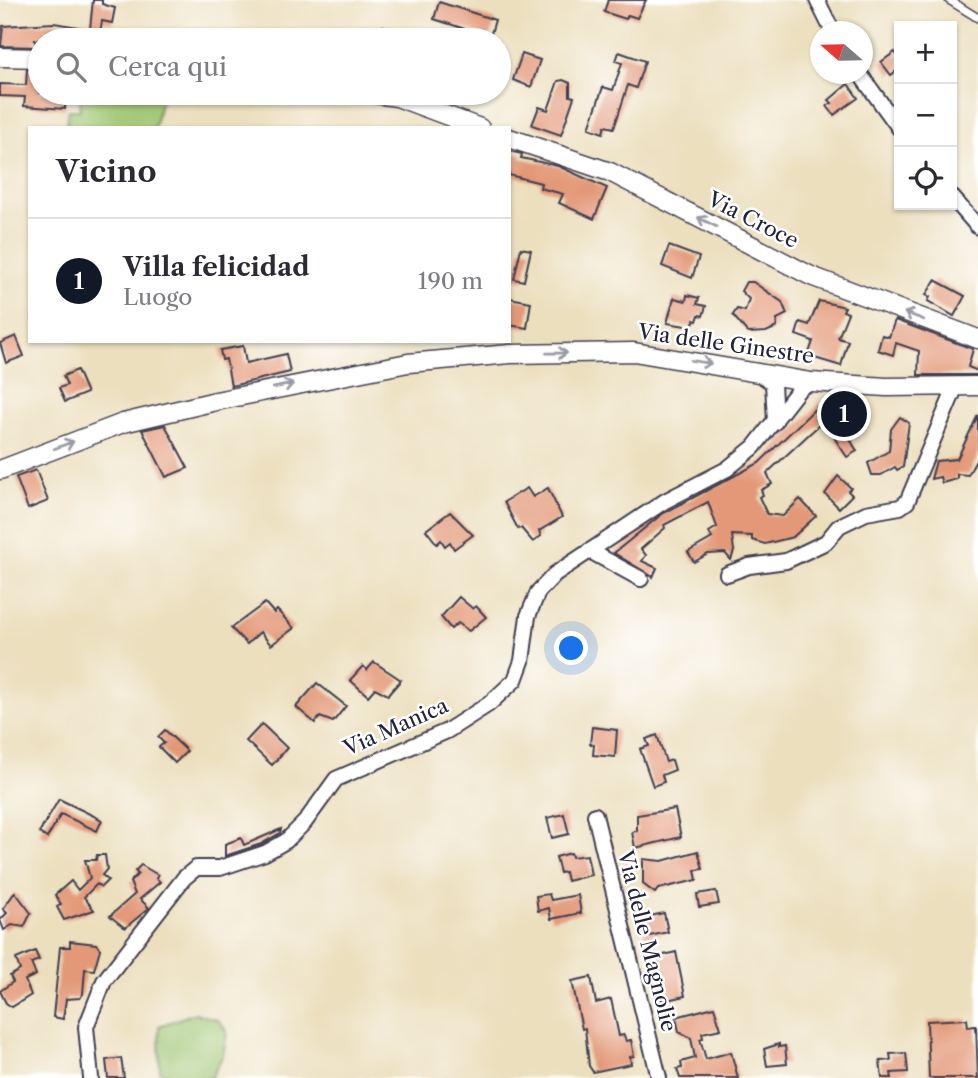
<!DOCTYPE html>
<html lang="it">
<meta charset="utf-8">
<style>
:root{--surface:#fff;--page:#f7f7f7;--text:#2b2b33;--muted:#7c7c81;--line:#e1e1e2;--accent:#111827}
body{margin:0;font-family:"Libre Caslon Text",serif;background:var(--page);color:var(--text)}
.controls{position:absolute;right:21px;top:21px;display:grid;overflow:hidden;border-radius:0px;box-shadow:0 2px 5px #0004}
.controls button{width:63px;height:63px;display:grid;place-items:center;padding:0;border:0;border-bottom:2px solid var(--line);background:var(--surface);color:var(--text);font:35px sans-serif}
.compass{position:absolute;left:810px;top:21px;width:63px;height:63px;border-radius:50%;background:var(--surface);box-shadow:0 2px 5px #0004;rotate:290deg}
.you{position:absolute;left:572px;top:649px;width:24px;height:24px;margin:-18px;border:5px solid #fff;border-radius:50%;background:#1a73e8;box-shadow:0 0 0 10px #1a73e833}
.badge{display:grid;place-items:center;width:46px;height:46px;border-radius:50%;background:var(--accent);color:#fff;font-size:23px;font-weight:700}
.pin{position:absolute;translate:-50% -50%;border:4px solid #fff;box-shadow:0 2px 7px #0006}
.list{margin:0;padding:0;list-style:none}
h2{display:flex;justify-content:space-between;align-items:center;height:91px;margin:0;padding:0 28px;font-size:30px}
h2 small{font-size:23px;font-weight:400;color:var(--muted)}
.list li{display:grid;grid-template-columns:46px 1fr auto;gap:21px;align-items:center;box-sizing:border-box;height:126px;padding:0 28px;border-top:2px solid var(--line)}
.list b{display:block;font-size:26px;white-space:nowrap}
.list p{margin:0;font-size:23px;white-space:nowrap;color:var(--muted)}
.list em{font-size:23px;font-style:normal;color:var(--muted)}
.icon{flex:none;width:38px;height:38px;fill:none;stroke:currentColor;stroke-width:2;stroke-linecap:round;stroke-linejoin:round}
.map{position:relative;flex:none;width:978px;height:1078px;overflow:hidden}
.search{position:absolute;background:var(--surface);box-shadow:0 2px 5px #0004;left:28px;top:28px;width:483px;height:77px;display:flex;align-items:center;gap:18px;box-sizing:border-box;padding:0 24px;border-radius:38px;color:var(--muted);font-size:26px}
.panel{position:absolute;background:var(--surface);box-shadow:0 2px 5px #0004;left:28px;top:126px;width:483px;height:217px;border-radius:0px}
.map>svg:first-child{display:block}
</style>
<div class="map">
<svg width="978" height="1078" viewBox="0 0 978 1078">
<rect width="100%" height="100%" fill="#fff"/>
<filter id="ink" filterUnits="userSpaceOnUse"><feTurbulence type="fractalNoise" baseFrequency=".0143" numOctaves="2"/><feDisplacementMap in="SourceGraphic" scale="14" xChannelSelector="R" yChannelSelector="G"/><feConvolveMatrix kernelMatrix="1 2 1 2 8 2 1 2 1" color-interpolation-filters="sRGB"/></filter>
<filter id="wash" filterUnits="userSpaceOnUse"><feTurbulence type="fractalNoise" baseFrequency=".00686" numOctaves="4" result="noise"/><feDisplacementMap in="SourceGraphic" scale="28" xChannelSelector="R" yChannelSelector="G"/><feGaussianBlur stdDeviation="1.57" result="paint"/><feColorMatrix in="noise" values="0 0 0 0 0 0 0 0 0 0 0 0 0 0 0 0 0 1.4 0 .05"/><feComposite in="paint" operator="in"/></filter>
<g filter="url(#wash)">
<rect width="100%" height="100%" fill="#ecdfbe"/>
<g fill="#9ec46f" stroke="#607355" stroke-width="2">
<polygon points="81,93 163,93 154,128 67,128 68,110 80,110"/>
<polygon points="195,1013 218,1020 227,1032 223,1055 211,1078 171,1078 172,1075 160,1072 159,1026"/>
</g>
<g id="blocks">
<g fill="#e39978">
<polygon points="93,0 102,0 102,4 115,8 112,23 102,21 99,40 35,40 36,47 1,46 3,26 54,23 90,29"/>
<polygon points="608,0 646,0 637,18 628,15 626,19 604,12"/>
<polygon points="439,2 495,20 490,37 434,19"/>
<polygon points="383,26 401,32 398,40 355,40 359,27 380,35"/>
<polygon points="619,52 645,61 636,88 628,85 614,128 605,126 603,133 589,128 603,87 613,90 622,63 616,61"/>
<polygon points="895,52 899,58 899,69 891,75 881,62"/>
<polygon points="522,54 540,60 531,87 513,80"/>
<polygon points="27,69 40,69 40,93 66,93 65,109 24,106 25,97 0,96 0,84 26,85"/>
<polygon points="563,80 570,83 570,96 574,97 561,135 532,125 539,107 548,110 558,81"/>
<polygon points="848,84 858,98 834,115 827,106 832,103 829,100"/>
<polygon points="509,151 522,154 521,158 558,166 607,188 594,219 559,203 563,194 540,188 541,183 509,175"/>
<polygon points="669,246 699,257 692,278 662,266"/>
<polygon points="521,248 531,250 524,281 514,279"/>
<polygon points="935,280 965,296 954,316 928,301 930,297 926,295"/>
<polygon points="746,282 753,282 782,302 787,314 777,319 777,327 766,332 748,333 736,319 733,315 737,309 745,311 749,299 741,291"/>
<polygon points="687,295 699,298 697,304 706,306 703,316 699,315 697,321 694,320 692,327 667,323 674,298 686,301"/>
<polygon points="510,298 531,302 527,328 509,325"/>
<polygon points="819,301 845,307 843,311 848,313 838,338 848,341 841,366 808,356 813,341 796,335 800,322 809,325"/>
<polygon points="895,320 973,349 968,367 978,371 978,375 918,375 919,351 896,343 893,355 878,350 882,335 889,337"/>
<polygon points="16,336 24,356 6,363 0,343"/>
<polygon points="243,346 246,363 286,354 290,372 231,386 226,359 222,360 220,350"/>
<polygon points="77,370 87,393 65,402 59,388 67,385 63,376"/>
<polygon points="832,395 848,396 850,400 855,435 848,436 857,451 847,457 835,439 831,414 767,473 772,484 761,490 763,495 759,497 767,514 783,516 800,499 816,516 793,537 765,544 752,540 752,536 732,535 734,551 731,560 725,553 708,554 694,562 688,552 712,538 709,532 717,527 708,502 664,525 665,528 641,549 646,555 642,561 657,568 653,577 614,553 662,514 759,463 824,400"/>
<polygon points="978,415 978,457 968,475 957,474 957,479 942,483 940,477 931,479 936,461 957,459"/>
<polygon points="900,417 909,423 903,467 897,470 895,467 881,475 872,475 868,463 889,451 891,429"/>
<polygon points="165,425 188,468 166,477 142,430"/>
<polygon points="36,470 48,501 28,509 16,477"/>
<polygon points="838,476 851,488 848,491 852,495 839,508 825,494"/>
<polygon points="527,488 533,497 548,488 562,517 539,531 541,536 533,542 521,528 518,529 504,502"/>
<polygon points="450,512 473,535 454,549 450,542 445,546 441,540 437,544 426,530"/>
<polygon points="459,597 473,609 476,606 486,617 469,631 458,623 451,629 441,617"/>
<polygon points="265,603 274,613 277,610 294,628 271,645 260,632 247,644 231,628"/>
<polygon points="374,662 401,680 388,695 375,688 368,696 350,680 363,666 367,670"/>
<polygon points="317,683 346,706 333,722 320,717 315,723 296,707"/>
<polygon points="262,724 287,748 272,765 246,741"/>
<polygon points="592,727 617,730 615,757 593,755 594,745 590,744"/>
<polygon points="165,730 187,751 175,763 159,747 164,743 158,737"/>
<polygon points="657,735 666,762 672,760 675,770 662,775 664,782 653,786 640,749 649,746 646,739"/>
<polygon points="59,799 102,820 97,831 61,814 47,838 39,833"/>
<polygon points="675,809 681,837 635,848 632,832 637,831 637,815"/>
<polygon points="564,814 569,834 552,838 547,818"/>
<polygon points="281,829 280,833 261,844 225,856 225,844 241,838 244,845"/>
<polygon points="698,851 703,869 695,870 697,880 658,889 655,893 643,884 643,859 662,861"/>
<polygon points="571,853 572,857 587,855 591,875 567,881 565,872 560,873 556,857"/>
<polygon points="97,855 105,855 107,869 102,875 108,880 101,887 97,884 84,897 94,910 64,920 57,907 61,904 55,895 71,881 78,890 90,878 85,860 96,860"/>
<polygon points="141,865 158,875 156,878 160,882 140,899 149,908 125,928 110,916 135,894 130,882 138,874 135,871"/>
<polygon points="716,891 719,904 699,907 697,894"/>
<polygon points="15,892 31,913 24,927 12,925 4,930 0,920 7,913 3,909"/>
<polygon points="549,894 551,900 578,895 581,913 551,919 549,908 538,911 536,896"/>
<polygon points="664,913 668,932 645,937 641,918"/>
<polygon points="70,941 96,944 100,949 94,970 85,969 83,994 80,998 66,999 63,1019 53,1017 60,947 70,947"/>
<polygon points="35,951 39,960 31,963 36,975 25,980 31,995 12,1007 6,1003 0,991 13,982 10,976 20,970 16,959"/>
<polygon points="676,952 685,996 662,1001 652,958"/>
<polygon points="591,977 596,1003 611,999 619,1036 624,1035 626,1041 631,1040 634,1056 630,1057 631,1064 593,1072 589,1066 585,1028 582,1029 572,981"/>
<polygon points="714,1007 721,1029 702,1033 703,1038 700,1039 706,1059 731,1052 738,1078 680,1078 677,1069 682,1068 681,1062 695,1058 691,1038 679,1032 676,1017"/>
<polygon points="967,1019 968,1027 976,1026 978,1078 929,1078 927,1021"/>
<polygon points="779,1044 779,1047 785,1046 787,1064 767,1066 764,1049"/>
<polygon points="906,1053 908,1072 891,1073 892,1078 882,1078 880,1061 891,1060 890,1054"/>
<polygon points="121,1058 124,1078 108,1078 106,1060"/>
</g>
</g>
</g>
<g filter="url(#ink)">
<use href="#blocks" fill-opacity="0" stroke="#403e4f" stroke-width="2"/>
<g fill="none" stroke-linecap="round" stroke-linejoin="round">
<defs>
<polyline id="service" points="949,0 978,18"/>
<g id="minor">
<polyline points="817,0 833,32"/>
<polyline points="860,74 899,128"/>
<polyline points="952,197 978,227"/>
<polyline points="758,373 773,383 775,422"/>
<polyline points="590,551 641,579"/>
<polyline points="727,574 749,566 786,561 826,542 839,526 866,513 900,507 907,502 956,386"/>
<polyline points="595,815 659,1078"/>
<polyline points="91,1078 86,1027 104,981 184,878 196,868 220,868 265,853 286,841 305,822 336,779 447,731 489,704 515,680 522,661 528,616 538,592 555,574 665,501 727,469 754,447 800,388 811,382"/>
</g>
<g id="tertiary">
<polyline points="0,57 40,58"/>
<polyline points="369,93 397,97 480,128"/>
<polyline points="509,138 610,172 811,276 978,339"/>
<polyline points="0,470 123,423 216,401 408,363 510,354 634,352 811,382 886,387 978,386"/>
</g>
</defs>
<use href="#service" stroke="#403e4f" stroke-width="10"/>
<use href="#minor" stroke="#403e4f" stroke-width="18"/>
<use href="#tertiary" stroke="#403e4f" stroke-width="21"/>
<use href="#service" stroke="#fff" stroke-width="7"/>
<use href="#minor" stroke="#fff" stroke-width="14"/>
<use href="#tertiary" stroke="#fff" stroke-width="18"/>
</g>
<defs><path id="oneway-shaft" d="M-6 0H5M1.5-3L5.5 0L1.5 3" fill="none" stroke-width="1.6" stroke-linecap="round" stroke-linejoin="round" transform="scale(1.75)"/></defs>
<g stroke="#9c9ca7">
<use href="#oneway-shaft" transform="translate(707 222) rotate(-153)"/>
<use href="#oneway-shaft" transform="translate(914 316) rotate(-159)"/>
<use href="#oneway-shaft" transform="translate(557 353) rotate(-1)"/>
<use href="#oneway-shaft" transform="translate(701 362) rotate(9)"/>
<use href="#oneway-shaft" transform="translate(283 386) rotate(-12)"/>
<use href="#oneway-shaft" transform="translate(64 445) rotate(-21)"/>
</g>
</g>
<g text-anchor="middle" stroke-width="5" stroke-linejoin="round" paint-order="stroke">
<g font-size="21" fill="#22223b" stroke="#fff">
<text transform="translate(753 220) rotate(27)" y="7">Via Croce</text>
<text transform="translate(726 344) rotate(8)" y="7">Via delle Ginestre</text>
<text transform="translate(396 727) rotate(-24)" y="7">Via Manica</text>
<text transform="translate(647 941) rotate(76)" y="7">Via delle Magnolie</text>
</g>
</g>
</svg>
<div class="controls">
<button>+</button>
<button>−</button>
<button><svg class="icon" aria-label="locate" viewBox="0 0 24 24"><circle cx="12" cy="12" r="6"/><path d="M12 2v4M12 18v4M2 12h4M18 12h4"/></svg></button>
</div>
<svg class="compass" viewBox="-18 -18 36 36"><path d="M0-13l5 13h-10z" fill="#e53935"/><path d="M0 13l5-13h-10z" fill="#7c7c81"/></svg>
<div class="you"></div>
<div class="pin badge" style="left:844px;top:414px">1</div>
<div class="search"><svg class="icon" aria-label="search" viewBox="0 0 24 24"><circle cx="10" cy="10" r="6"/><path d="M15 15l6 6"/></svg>Cerca qui</div>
<section class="panel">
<h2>Vicino<small></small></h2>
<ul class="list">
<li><span class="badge">1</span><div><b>Villa felicidad</b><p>Luogo</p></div><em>190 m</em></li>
</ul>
</section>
</div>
